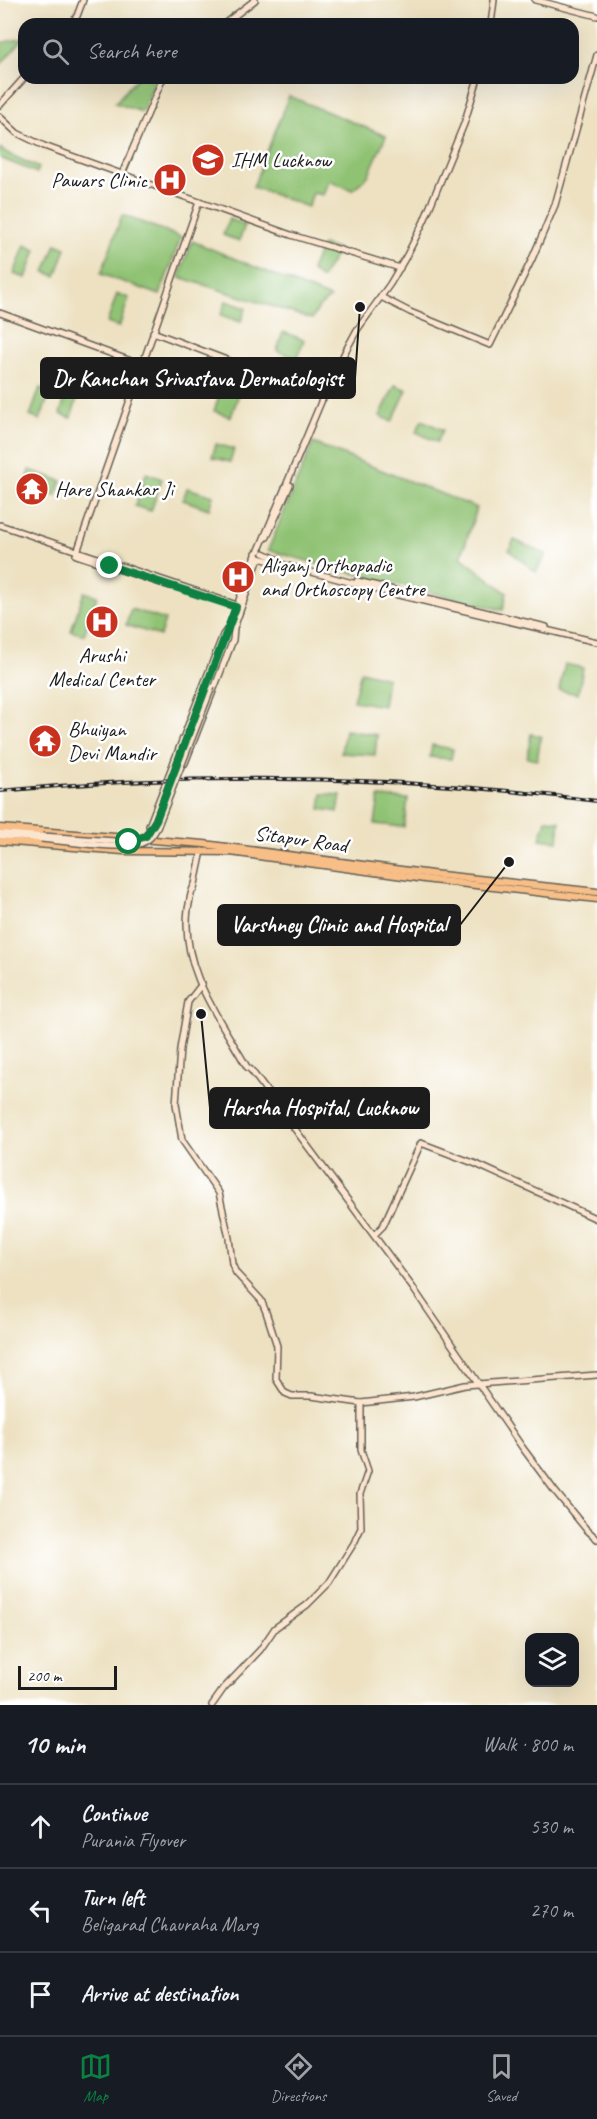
<!DOCTYPE html>
<meta charset="utf-8">
<style>
:root{--surface:#171b24;--page:#20242c;--text:#f1f3f6;--muted:#9ea1a6;--line:#363941;--accent:#0b8043}
body{margin:0;font-family:Caveat,sans-serif;background:var(--page);color:var(--text)}
.controls{position:absolute;right:18px;bottom:18px;display:grid;overflow:hidden;border-radius:12px;box-shadow:0 6px 24px #0002}
.controls button{width:54px;height:54px;display:grid;place-items:center;padding:0;border:0;border-bottom:2px solid var(--line);background:var(--surface);color:var(--text);font:30px sans-serif}
.scale{position:absolute;left:18px;bottom:15px;width:99px;box-sizing:border-box;padding-left:6px;border:3px solid #1c1c1c;border-top:0;font-size:16px;line-height:21px;white-space:nowrap;color:#1c1c1c;-webkit-text-stroke:4px #fff;paint-order:stroke}
.stop{position:absolute;width:18px;height:18px;margin:-14px;border:4px solid #0b8043;border-radius:50%;background:#fff}
.stop.end{background:#0b8043;border-color:#fff;box-shadow:0 2px 6px #0008}
.list{margin:0;padding:0;list-style:none}
h2{display:flex;justify-content:space-between;align-items:center;height:78px;margin:0;padding:0 24px;font-size:26px}
h2 small{font-size:20px;font-weight:400;color:var(--muted)}
.list li{display:grid;grid-template-columns:39px 1fr auto;gap:18px;align-items:center;box-sizing:border-box;height:84px;padding:0 24px;border-top:2px solid var(--line)}
.list b{display:block;font-size:22px;white-space:nowrap}
.list p{margin:0;font-size:20px;white-space:nowrap;color:var(--muted)}
.list em{font-size:20px;font-style:normal;color:var(--muted)}
.icon{flex:none;width:33px;height:33px;fill:none;stroke:currentColor;stroke-width:2;stroke-linecap:round;stroke-linejoin:round}
.map{position:relative;flex:none;width:597px;height:1705px;overflow:hidden}
.search{position:absolute;background:var(--surface);box-shadow:0 6px 24px #0002;left:18px;right:18px;top:18px;height:66px;display:flex;align-items:center;gap:15px;box-sizing:border-box;padding:0 21px;border-radius:18px;color:var(--muted);font-size:22px}
.sheet{height:330px;background:var(--surface)}
nav{display:flex;justify-content:space-around;align-items:center;box-sizing:border-box;height:84px;border-top:2px solid var(--line);background:var(--surface);font-size:16px;color:var(--muted)}
nav a{display:grid;justify-items:center;gap:3px}
nav .on{color:var(--accent)}
.map>svg:first-child{display:block}
</style>
<div class="map">
<svg width="597" height="1705" viewBox="0 0 597 1705">
<rect width="100%" height="100%" fill="#fff"/>
<filter id="ink" filterUnits="userSpaceOnUse"><feTurbulence type="fractalNoise" baseFrequency=".0167" numOctaves="2"/><feDisplacementMap in="SourceGraphic" scale="12" xChannelSelector="R" yChannelSelector="G"/><feConvolveMatrix kernelMatrix="1 2 1 2 8 2 1 2 1" color-interpolation-filters="sRGB"/></filter>
<filter id="wash" filterUnits="userSpaceOnUse"><feTurbulence type="fractalNoise" baseFrequency=".008" numOctaves="4" result="noise"/><feDisplacementMap in="SourceGraphic" scale="24" xChannelSelector="R" yChannelSelector="G"/><feGaussianBlur stdDeviation="1.35" result="paint"/><feColorMatrix in="noise" values="0 0 0 0 0 0 0 0 0 0 0 0 0 0 0 0 0 1.4 0 .05"/><feComposite in="paint" operator="in"/></filter>
<g filter="url(#wash)">
<rect width="100%" height="100%" fill="#ede1c1"/>
<g fill="#90c273" stroke="#566f48" stroke-width="1.5">
<polygon points="24,38 0,65 0,43"/>
<polygon points="137,78 150,78 155,82 142,112 115,103"/>
<polygon points="289,96 386,136 368,176 352,190 329,180 323,195 313,193 308,207 253,187"/>
<polygon points="0,148 5,152 39,168 37,173 0,158"/>
<polygon points="122,215 181,237 160,295 101,274"/>
<polygon points="229,219 245,225 239,241 223,235"/>
<polygon points="192,241 330,298 319,307 312,319 179,277"/>
<polygon points="56,244 66,248 56,276 45,272"/>
<polygon points="25,245 36,250 26,278 14,274"/>
<polygon points="322,245 339,250 321,279 311,270"/>
<polygon points="117,294 129,298 119,327 107,323"/>
<polygon points="226,301 246,308 241,322 221,315"/>
<polygon points="283,332 304,340 297,358 277,351"/>
<polygon points="395,385 407,390 392,422 380,416"/>
<polygon points="69,386 80,389 71,418 60,414"/>
<polygon points="40,388 50,392 40,420 30,416"/>
<polygon points="222,388 239,394 231,417 214,411"/>
<polygon points="422,420 443,430 437,442 416,432"/>
<polygon points="313,443 477,508 461,557 507,593 503,610 332,568 268,550"/>
<polygon points="216,444 234,449 230,462 212,457"/>
<polygon points="30,470 62,481 56,496 42,492 46,482 28,476"/>
<polygon points="146,473 162,479 151,511 135,506"/>
<polygon points="187,488 213,496 209,509 183,500"/>
<polygon points="514,540 546,554 536,572 509,550"/>
<polygon points="84,592 97,596 84,635 71,631"/>
<polygon points="131,609 165,620 160,636 126,625"/>
<polygon points="565,664 583,668 578,694 559,690"/>
<polygon points="361,671 387,678 383,706 353,701"/>
<polygon points="345,730 377,735 375,755 341,753"/>
<polygon points="531,734 541,736 537,760 527,758"/>
<polygon points="432,745 453,749 451,759 430,757"/>
<polygon points="322,794 341,795 338,812 320,809"/>
<polygon points="379,797 408,799 404,827 375,824"/>
<polygon points="546,820 560,821 558,841 540,839"/>
</g>
</g>
<g filter="url(#ink)">
<g fill="none" stroke-linecap="round" stroke-linejoin="round">
<defs>
<g id="secondary">
<polyline points="535,0 597,16"/>
<polyline points="71,24 77,16 83,0"/>
<polyline points="224,24 255,0"/>
<polyline points="491,24 494,0"/>
<polyline points="0,105 24,78"/>
<polyline points="0,117 17,133 44,146 291,235 400,268"/>
<polyline points="122,174 163,78"/>
<polyline points="381,297 410,312 490,345 532,259 555,205 597,55"/>
<polyline points="0,313 142,365"/>
<polyline points="153,332 324,397"/>
<polyline points="0,525 237,605"/>
<polyline points="267,537 290,485"/>
<polyline points="259,550 321,402 345,352 357,330 390,284 407,255 424,221 464,124 478,78"/>
<polyline points="264,553 279,560"/>
<polyline points="76,555 199,202"/>
<polyline points="79,556 170,586"/>
<polyline points="259,558 390,593 597,642"/>
<polyline points="357,581 546,627"/>
<polyline points="185,763 233,640 234,628 259,558 256,553 260,550"/>
<polyline points="150,830 149,826 223,635 229,627 256,555"/>
<polyline points="0,832 42,836"/>
<polyline points="0,836 41,839"/>
<path d="M 194,886 C 190,893 190,901 188,909 C 180,968 219,1018 247,1067 L 251,1070 L 413,1288 L 522,1447 L 554,1490 L 586,1529 L 597,1539"/>
<polyline points="194,889 202,851"/>
<polyline points="202,984 188,1002 180,1049 176,1104 182,1140 219,1193 229,1238 232,1264 236,1273 261,1300 266,1312 277,1346 276,1379 285,1393 292,1396 311,1396 361,1403 414,1397 465,1385 597,1375"/>
<polyline points="374,1235 383,1226 421,1143 476,1164 597,1219"/>
<polyline points="212,1705 224,1688 260,1650 275,1628 307,1605 329,1583 354,1543 361,1528 360,1494 368,1471 361,1450 361,1403"/>
</g>
<g id="primary">
<polyline points="0,828 204,844 432,874 597,892"/>
<polyline points="0,841 123,851 230,852 432,880 597,899"/>
</g>
</defs>
<use href="#secondary" stroke="#656156" stroke-width="8"/>
<use href="#primary" stroke="#656156" stroke-width="9"/>
<use href="#secondary" stroke="#fce5cf" stroke-width="5"/>
<use href="#primary" stroke="#f7be87" stroke-width="6"/>
<defs>
<path id="rail" d="M 0,791 C 199,772 399,775 597,801"/>
</defs>
<use href="#rail" stroke="#1c1c1c" stroke-width="4"/>
<use href="#rail" stroke="#fff" stroke-width="1.5" stroke-dasharray="4.5" stroke-linecap="butt"/>
<defs>
<g id="secondary-bridge">
<polyline points="42,836 129,842 146,836 156,820 207,686"/>
<path d="M 41,839 C 63,841 122,850 140,844 C 149,841 153,835 157,828 L 212,687"/>
</g>
</defs>
<use href="#secondary-bridge" stroke="#656156" stroke-width="8" stroke-linecap="butt"/>
<use href="#secondary-bridge" stroke="#fce5cf" stroke-width="5"/>
</g>
</g>
<g fill="none" stroke-linecap="round" stroke-linejoin="round" filter="url(#ink)">
<polyline stroke="#0b8043" stroke-width="8" points="110,566 236,607 156,820 146,836 129,842"/>
</g>
<defs>
<symbol id="university-disc" viewBox="-11 -11 22 22"><circle r="9.5" fill="#c8321e" stroke="#fff"/><path d="M0-5L7-2L0 1L-7-2ZM-4 1L0 2.5L4 1V4Q0 6-4 4Z" fill="#fff"/></symbol>
<symbol id="hospital-disc" viewBox="-11 -11 22 22"><circle r="9.5" fill="#c8321e" stroke="#fff"/><path d="M-5-5h3v3.5h4V-5h3V5h-3V1.5h-4V5h-3Z" fill="#fff"/></symbol>
<symbol id="temple-disc" viewBox="-11 -11 22 22"><circle r="9.5" fill="#c8321e" stroke="#fff"/><path d="M0-6L5-2H3V0L6.5 2.5H4V6H1.5V3h-3V6H-4V2.5H-6.5L-3 0V-2H-5Z" fill="#fff"/></symbol>
</defs>
<g fill-rule="evenodd">
<use href="#university-disc" x="189" y="141" width="38" height="38"/>
<use href="#hospital-disc" x="151" y="161" width="38" height="38"/>
<use href="#temple-disc" x="13" y="470" width="38" height="38"/>
<use href="#hospital-disc" x="219" y="558" width="38" height="38"/>
<use href="#hospital-disc" x="83" y="603" width="38" height="38"/>
<use href="#temple-disc" x="26" y="722" width="38" height="38"/>
</g>
<g text-anchor="middle" stroke-width="5" stroke-linejoin="round" paint-order="stroke">
<g font-size="21" fill="#1c1c1c" stroke="#fff" text-anchor="start">
<text x="231" y="167">IHM Lucknow</text>
<text x="147" y="187" text-anchor="end">Pawars Clinic</text>
<text x="55" y="496">Hare Shankar Ji</text>
<text x="261" y="572">Aliganj Orthopadic<tspan x="261" dy="24">and Orthoscopy Centre</tspan></text>
<text x="102" y="662" text-anchor="middle">Arushi<tspan x="102" dy="24">Medical Center</tspan></text>
<text x="68" y="736">Bhuiyan<tspan x="68" dy="24">Devi Mandir</tspan></text>
</g>
<g font-size="21" fill="#1c1c1c" stroke="#fff">
<text transform="translate(301 839) rotate(8)" y="7">Sitapur Road</text>
</g>
</g>
<path fill="none" stroke="#1c1c1c" stroke-width="2" d="M360 307L355 378M509 862L460 925M201 1014L210 1108"/>
<g fill="#1c1c1c" stroke="#fff" stroke-width="2">
<circle cx="360" cy="307" r="6"/>
<circle cx="509" cy="862" r="6"/>
<circle cx="201" cy="1014" r="6"/>
</g>
<g fill="#1c1c1c" stroke="#1c1c1c" stroke-width="2">
<rect x="41" y="358" width="314" height="40" rx="6"/>
<rect x="218" y="905" width="242" height="40" rx="6"/>
<rect x="210" y="1088" width="219" height="40" rx="6"/>
</g>
<g font-size="22" text-anchor="middle" font-weight="bold" fill="#fff">
<text x="198" y="386">Dr Kanchan Srivastava Dermatologist</text>
<text x="339" y="932">Varshney Clinic and Hospital</text>
<text x="320" y="1115">Harsha Hospital, Lucknow</text>
</g>
</svg>
<div class="controls">
<button><svg class="icon" aria-label="layers" viewBox="0 0 24 24"><path d="M12 4l9 5-9 5-9-5zM3 14l9 5 9-5"/></svg></button>
</div>
<div class="scale">200 m</div>
<div class="stop" style="left:129px;top:842px"></div>
<div class="stop end" style="left:110px;top:566px"></div>
<div class="search"><svg class="icon" aria-label="search" viewBox="0 0 24 24"><circle cx="10" cy="10" r="6"/><path d="M15 15l6 6"/></svg>Search here</div>
</div>
<section class="sheet">
<h2>10 min<small>Walk · 800 m</small></h2>
<ul class="list">
<li><svg class="icon" aria-label="ahead" viewBox="0 0 24 24"><path d="M12 20V5M6 11l6-6 6 6"/></svg><div><b>Continue</b><p>Purania Flyover</p></div><em>530 m</em></li>
<li><svg class="icon" aria-label="left" viewBox="0 0 24 24"><path d="M17 20v-9H6M10 6l-5 5 5 5"/></svg><div><b>Turn left</b><p>Beligarad Chauraha Marg</p></div><em>270 m</em></li>
<li><svg class="icon" aria-label="arrive" viewBox="0 0 24 24"><path d="M6 21V4h12l-3 4 3 4H6"/></svg><div><b>Arrive at destination</b></div></li>
</ul>
</section>
<nav>
<a class="on"><svg class="icon" aria-label="map" viewBox="0 0 24 24"><path d="M3 6l6-2 6 2 6-2v14l-6 2-6-2-6 2zM9 4v14M15 6v14"/></svg>Map</a>
<a><svg class="icon" aria-label="directions" viewBox="0 0 24 24"><path d="M12 3l9 9-9 9-9-9zM9 14v-3h6M13 9l2 2-2 2"/></svg>Directions</a>
<a><svg class="icon" aria-label="saved" viewBox="0 0 24 24"><path d="M7 4h10v16l-5-4-5 4z"/></svg>Saved</a>
</nav>
